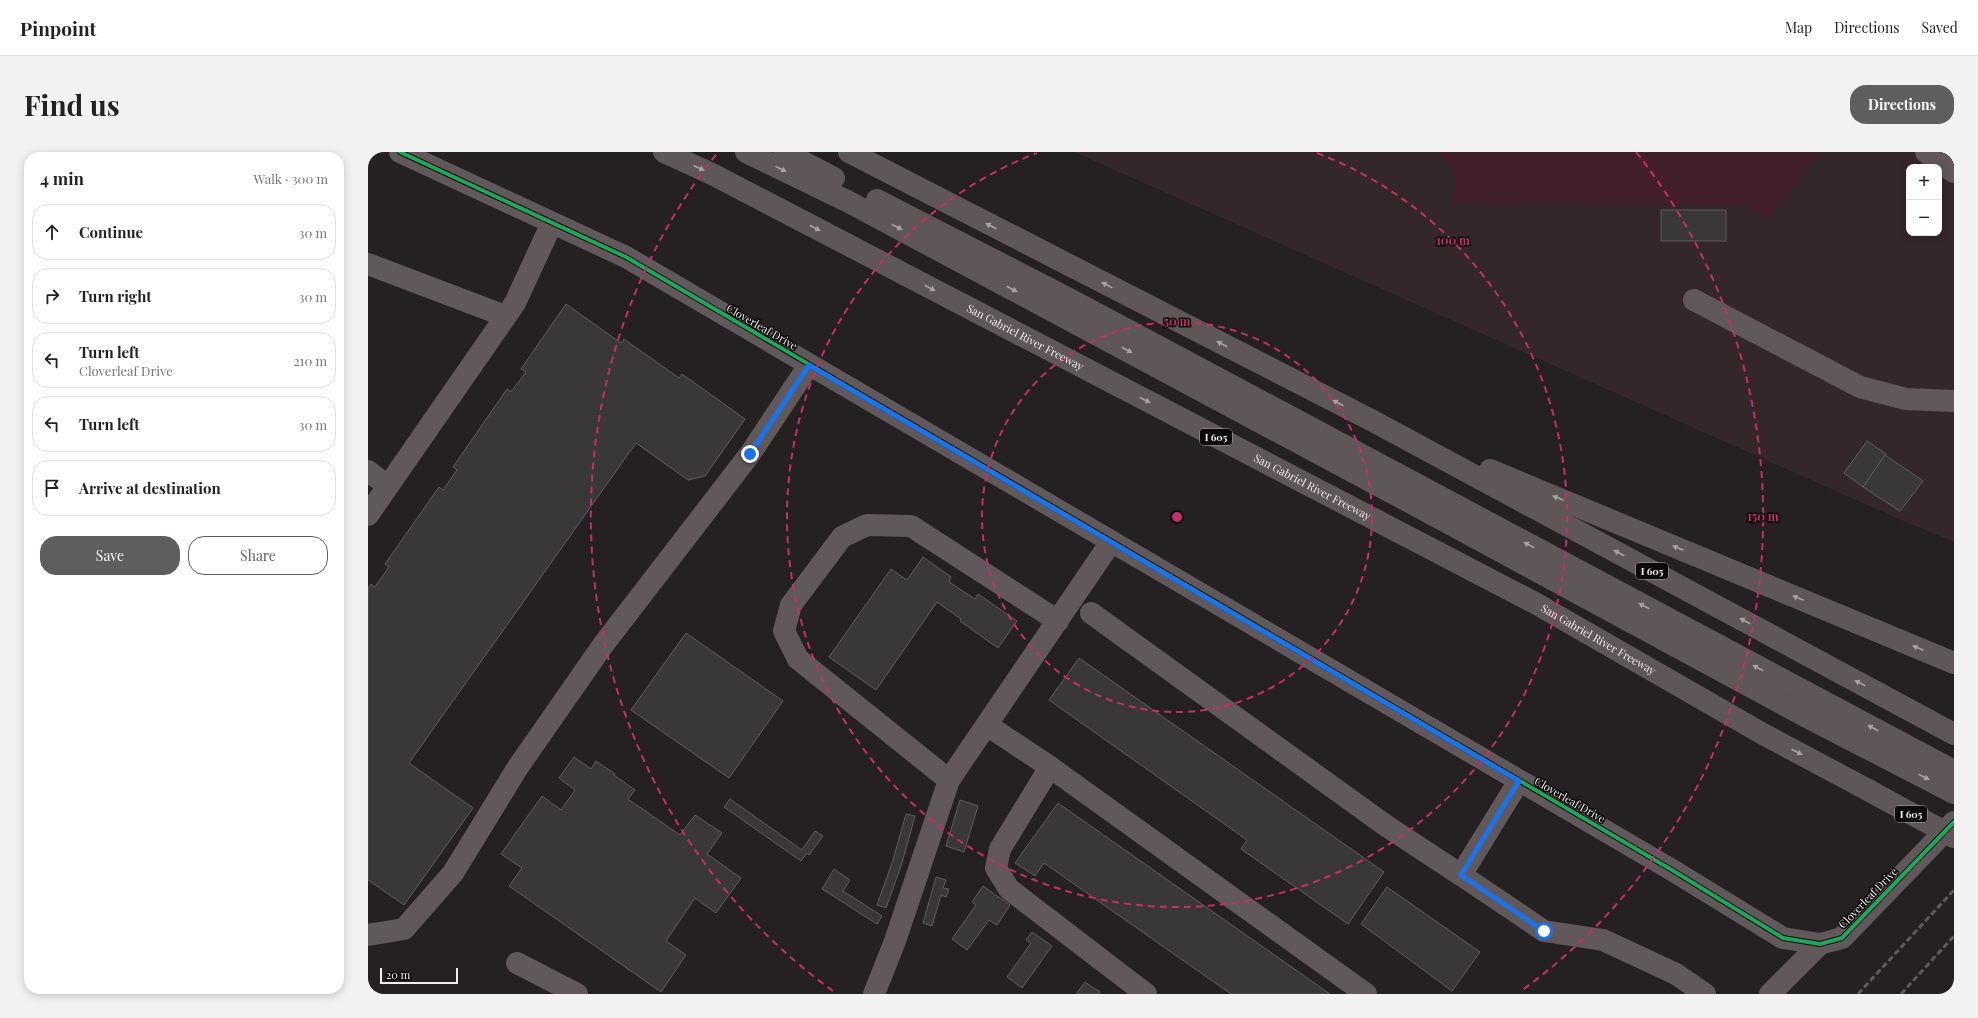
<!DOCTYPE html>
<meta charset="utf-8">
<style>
:root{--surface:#fff;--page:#f2f2f2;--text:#222;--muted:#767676;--line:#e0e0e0;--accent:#5f5d5d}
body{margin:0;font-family:"Playfair Display",serif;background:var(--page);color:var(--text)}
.controls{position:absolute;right:12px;top:12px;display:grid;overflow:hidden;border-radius:8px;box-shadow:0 2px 10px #0003}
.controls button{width:36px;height:36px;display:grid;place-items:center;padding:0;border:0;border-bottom:1px solid var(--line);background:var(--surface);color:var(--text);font:20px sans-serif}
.scale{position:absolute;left:12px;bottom:10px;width:78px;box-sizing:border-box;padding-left:4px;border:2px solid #f2edee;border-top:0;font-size:11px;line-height:14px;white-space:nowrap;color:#f2edee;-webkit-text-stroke:3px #0c090a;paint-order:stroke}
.stop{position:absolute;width:12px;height:12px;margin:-9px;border:3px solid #1a73e8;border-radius:50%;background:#fff}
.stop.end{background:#1a73e8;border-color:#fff;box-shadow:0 1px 4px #0008}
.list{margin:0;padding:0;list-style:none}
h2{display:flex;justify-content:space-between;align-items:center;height:52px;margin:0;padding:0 16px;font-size:17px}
h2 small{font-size:13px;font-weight:400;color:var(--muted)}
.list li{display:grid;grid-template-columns:26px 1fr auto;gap:12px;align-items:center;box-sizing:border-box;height:56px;margin:0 8px 8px;padding:0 8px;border:1px solid var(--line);border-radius:16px}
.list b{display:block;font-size:15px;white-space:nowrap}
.list p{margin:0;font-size:13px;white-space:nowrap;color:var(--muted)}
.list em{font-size:13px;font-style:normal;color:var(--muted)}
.actions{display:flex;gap:8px;padding:12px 16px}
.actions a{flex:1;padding:9px 0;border:1px solid var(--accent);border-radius:16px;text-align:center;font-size:14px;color:var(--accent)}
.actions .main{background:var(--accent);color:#fff}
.icon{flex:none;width:22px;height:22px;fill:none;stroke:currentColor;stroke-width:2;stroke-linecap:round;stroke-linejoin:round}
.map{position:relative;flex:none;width:1586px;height:842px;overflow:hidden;border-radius:16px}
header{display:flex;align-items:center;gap:24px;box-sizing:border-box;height:56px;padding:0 20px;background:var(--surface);border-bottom:1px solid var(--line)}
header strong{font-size:19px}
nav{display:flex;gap:22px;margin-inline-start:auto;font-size:14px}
.intro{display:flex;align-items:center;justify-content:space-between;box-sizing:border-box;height:96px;padding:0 24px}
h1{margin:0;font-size:28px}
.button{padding:10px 18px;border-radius:16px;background:var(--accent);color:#fff;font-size:14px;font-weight:700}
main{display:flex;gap:24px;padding:0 24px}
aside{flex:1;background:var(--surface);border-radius:16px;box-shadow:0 2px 10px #0003}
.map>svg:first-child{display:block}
</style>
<header>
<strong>Pinpoint</strong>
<nav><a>Map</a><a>Directions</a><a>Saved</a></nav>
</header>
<div class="intro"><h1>Find us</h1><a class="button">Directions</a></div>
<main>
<aside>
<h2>4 min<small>Walk · 300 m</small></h2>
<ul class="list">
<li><svg class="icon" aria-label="ahead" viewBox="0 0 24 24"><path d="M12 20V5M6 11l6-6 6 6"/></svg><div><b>Continue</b></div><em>30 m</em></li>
<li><svg class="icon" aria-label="right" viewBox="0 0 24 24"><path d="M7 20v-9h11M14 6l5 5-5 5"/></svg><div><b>Turn right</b></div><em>30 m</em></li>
<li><svg class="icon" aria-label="left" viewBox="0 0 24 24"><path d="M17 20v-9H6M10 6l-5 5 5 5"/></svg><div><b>Turn left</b><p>Cloverleaf Drive</p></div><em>210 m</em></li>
<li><svg class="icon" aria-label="left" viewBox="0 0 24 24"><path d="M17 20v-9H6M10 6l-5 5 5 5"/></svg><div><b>Turn left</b></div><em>30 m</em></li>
<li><svg class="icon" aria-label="arrive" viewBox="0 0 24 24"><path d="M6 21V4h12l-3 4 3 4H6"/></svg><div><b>Arrive at destination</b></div></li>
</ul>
<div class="actions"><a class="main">Save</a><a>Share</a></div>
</aside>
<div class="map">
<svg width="1586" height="842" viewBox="0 0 1586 842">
<rect width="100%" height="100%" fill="#252021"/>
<path fill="#332729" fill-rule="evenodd" d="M 706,0 L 1586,0 L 1586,390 L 1533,368 ZM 1541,15 L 1571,15 L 1571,81 L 1541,81 Z"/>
<polygon fill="#421f29" points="1070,0 1451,0 1401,69 1377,53 1087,51 1086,15"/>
<g fill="#3a3738" stroke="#615d5e">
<rect x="1293" y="58" width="65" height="31"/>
<polygon points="198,152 253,191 256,187 311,226 314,222 377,267 337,324 320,328 268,291 41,611 105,656 36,753 0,728 0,436 3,432 7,435 21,415 17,412 71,335 75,338 89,318 85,315 139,237 143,240 158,220 153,217"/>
<polygon points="1499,289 1518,302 1495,335 1476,321"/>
<polygon points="1517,303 1555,329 1532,359 1495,335"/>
<polygon points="555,405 583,425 581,430 607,447 610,442 649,469 630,496 592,469 593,467 569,450 508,538 461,505 523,417 539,428"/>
<polygon points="318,481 415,549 361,626 263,558"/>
<polygon points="711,506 1016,720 980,772 873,697 879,688 681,548"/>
<polygon points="206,605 223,617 228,609 247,622 246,623 267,638 260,647 312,683 327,663 354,681 339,702 373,726 348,761 327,746 298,789 318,803 293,840 141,734 154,716 133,702 174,644 193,658 207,638 191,626"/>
<polygon points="362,647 434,698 447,679 455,684 441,703 439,701 433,709 356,655"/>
<polygon points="592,648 610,654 596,700 578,694"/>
<polygon points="690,651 962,842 863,842 676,711 667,724 647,711"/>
<polygon points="538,662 547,664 534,711 518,756 509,753 525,708"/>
<polygon points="466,717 482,728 475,739 514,764 509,772 454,737"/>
<polygon points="568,725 578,728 575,736 581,737 578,745 573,743 564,774 555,771"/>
<polygon points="615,734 642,753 629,773 621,768 599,798 584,787 608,753 604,750"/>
<polygon points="1019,735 1112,800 1084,839 993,772"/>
<polygon points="664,780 684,794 654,836 639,825 663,791 658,788"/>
<polygon points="717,830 732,840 731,842 708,842"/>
</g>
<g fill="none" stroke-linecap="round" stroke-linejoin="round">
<g stroke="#61585b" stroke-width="22">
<polyline points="32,0 258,105 1304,718 1415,786 1452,792 1474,786 1586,670"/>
<polyline points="1558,0 1586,20"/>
<polyline points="0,112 137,164"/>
<polyline points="1326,148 1492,235 1538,247 1586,249"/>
<polyline points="0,319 20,334"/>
<polyline points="0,363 147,151 184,71"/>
<polyline points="723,461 1017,673 1093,723 1151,629"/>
<polyline points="619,573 682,615 632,697 628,716 641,737 778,842"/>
<polyline points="682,615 998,842"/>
<polyline points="581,628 430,507 416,479 423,453 474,385 499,373 543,374 690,469"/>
<polyline points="1093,723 1176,779 1235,788 1308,822 1337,842"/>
<polyline points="0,783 36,777 85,721 150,615 235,493 382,302 441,213"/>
<polyline points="149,811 209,842"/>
<polyline points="506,842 527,789 581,628 743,390"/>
<polyline points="1402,842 1452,792"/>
</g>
<g stroke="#5f5658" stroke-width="22">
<path id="s1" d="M 296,0 L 346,23 L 1167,451 L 1395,582 L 1500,638"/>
<polyline points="378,0 481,50 1034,346 1437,564 1586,641"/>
<polyline points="416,0 466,26"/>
<polyline points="481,0 1005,269 1586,582"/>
<polyline points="509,48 707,150 1586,619"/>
<polyline points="1122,318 1586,511"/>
</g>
<g stroke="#60595b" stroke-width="3" stroke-dasharray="6 3" stroke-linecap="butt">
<polyline points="1490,842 1586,738"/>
<polyline points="1533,842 1586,784"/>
</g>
<polyline stroke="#5f5658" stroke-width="22" points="1500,638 1586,685"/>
<defs>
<polyline id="cycleway" points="32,0 258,105 1304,718 1415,786 1452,792 1474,786 1586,670"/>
</defs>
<use href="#cycleway" stroke="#0c090a" stroke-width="6"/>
<use href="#cycleway" stroke="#20a55d" stroke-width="4"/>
</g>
<defs><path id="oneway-solid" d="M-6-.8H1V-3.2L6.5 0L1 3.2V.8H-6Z"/></defs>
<g fill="#a8a2a3">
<use href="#oneway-solid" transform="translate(331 16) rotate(25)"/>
<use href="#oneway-solid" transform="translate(413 17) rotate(26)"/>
<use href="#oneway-solid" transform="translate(623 74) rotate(-153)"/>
<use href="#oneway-solid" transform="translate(529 75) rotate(28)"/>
<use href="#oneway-solid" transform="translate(447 76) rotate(28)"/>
<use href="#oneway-solid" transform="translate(739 133) rotate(-153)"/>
<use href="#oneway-solid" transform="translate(562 136) rotate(28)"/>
<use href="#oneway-solid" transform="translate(644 137) rotate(28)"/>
<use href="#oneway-solid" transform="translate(854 192) rotate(-153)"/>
<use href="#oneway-solid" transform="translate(759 198) rotate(28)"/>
<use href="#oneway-solid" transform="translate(777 248) rotate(28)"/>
<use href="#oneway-solid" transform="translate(970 251) rotate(-153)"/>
<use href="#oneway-solid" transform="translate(1190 346) rotate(-157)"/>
<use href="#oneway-solid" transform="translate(1161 393) rotate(-152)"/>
<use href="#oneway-solid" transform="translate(1310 396) rotate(-157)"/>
<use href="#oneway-solid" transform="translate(1251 401) rotate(-152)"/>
<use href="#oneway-solid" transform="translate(1430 446) rotate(-157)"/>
<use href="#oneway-solid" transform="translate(1276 454) rotate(-152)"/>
<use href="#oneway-solid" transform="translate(1377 469) rotate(-152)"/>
<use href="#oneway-solid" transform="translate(1550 496) rotate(-157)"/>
<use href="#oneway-solid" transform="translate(1390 516) rotate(-152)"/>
<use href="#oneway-solid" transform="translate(1492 531) rotate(-152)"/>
<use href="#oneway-solid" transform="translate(1505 576) rotate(-152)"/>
<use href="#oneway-solid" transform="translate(1429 600) rotate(28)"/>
<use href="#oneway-solid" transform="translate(1556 625) rotate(28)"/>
</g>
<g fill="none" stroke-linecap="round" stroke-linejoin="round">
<polyline stroke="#1a73e8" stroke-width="5" points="382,302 441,213 1151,629 1093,723 1176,779"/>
</g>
<g fill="none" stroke="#c72d6a" stroke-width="2" stroke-dasharray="7 5">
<circle cx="809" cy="365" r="195"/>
<path d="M949 1A390 390 0 1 1 669 1"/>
<path d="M465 839A586 586 0 0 1 350 0M1268 0A586 586 0 0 1 1153 839"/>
</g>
<g text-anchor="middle" stroke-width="3" stroke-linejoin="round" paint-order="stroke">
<g fill="#0c090a" stroke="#ada9aa" stroke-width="1">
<rect x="832" y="277" width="32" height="16" rx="3"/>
<rect x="1268" y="411" width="32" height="16" rx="3"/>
<rect x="1527" y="654" width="32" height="16" rx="3"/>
</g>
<g font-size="10" font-weight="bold" fill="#f2edee">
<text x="848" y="289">I 605</text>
<text x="1284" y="423">I 605</text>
<text x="1543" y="666">I 605</text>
</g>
<g font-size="11" fill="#f2edee" stroke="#0c090a">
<text transform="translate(394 175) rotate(30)" y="4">Cloverleaf Drive</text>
<text dy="4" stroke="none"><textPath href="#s1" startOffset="406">San Gabriel River Freeway</textPath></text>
<text dy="4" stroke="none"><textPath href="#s1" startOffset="730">San Gabriel River Freeway</textPath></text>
<text dy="4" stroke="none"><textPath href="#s1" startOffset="1054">San Gabriel River Freeway</textPath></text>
<text transform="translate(1202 648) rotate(30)" y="4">Cloverleaf Drive</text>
<text transform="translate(1500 746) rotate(-46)" y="4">Cloverleaf Drive</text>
</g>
</g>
<circle cx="809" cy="365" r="6" fill="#c72d6a" stroke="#0c090a" stroke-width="2"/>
<g font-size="12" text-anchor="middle" font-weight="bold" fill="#c72d6a" stroke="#0c090a" stroke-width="3" stroke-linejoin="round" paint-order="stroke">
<text x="1085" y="93">100 m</text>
<text x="809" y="174">50 m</text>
<text x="1395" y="369">150 m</text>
</g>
</svg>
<div class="controls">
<button>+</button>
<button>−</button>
</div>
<div class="scale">20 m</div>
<div class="stop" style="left:1176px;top:779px"></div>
<div class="stop end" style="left:382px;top:302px"></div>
</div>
</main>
